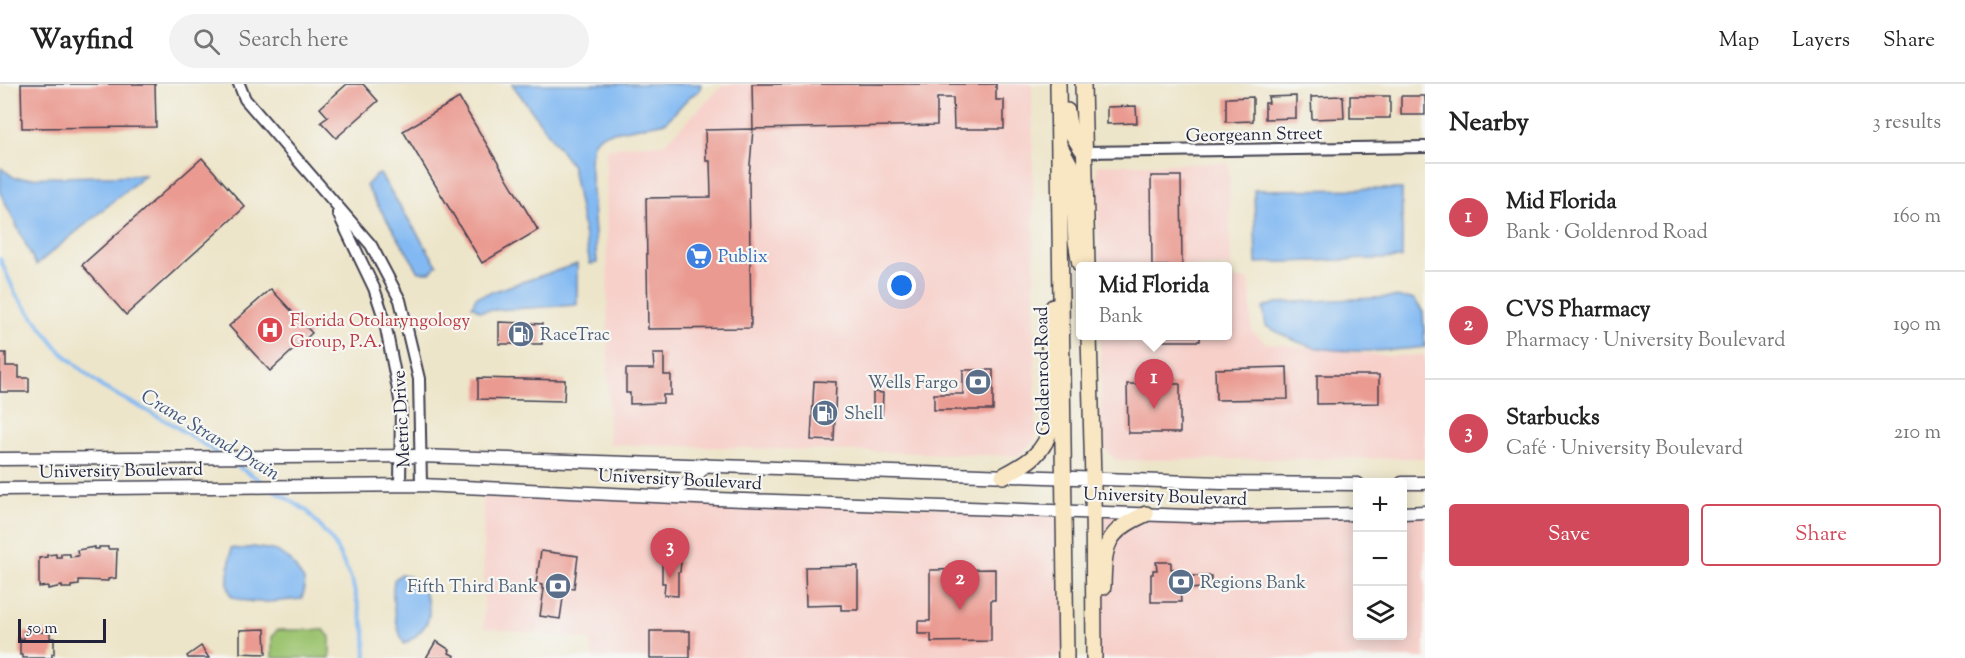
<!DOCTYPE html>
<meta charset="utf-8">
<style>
:root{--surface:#fff;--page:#f2f2f2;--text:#222;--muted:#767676;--line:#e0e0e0;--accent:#d1495b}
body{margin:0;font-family:"Sorts Mill Goudy",serif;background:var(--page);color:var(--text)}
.controls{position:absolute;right:18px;bottom:18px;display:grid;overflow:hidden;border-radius:6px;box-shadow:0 3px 15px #0003}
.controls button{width:54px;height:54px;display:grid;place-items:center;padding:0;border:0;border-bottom:2px solid var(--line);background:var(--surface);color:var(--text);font:30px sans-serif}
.scale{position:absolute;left:18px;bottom:15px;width:88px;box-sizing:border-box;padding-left:6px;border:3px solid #22223b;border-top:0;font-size:16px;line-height:21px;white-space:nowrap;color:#22223b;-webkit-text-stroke:4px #f6f6f2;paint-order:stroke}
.you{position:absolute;left:902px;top:202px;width:21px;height:21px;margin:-15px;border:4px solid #fff;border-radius:50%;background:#1a73e8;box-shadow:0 0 0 9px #1a73e833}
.badge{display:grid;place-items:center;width:39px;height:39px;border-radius:50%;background:var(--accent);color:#fff;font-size:20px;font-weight:700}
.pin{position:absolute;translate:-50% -50px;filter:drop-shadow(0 2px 3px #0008)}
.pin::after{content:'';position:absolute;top:32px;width:21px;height:18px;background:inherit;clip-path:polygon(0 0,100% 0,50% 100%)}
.popup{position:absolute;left:1076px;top:178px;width:156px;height:78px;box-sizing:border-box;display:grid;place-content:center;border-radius:6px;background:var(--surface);filter:drop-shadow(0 2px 4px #0005);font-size:20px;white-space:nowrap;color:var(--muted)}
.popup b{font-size:22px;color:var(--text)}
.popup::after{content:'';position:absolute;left:50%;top:100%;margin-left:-12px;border:12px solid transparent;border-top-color:var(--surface)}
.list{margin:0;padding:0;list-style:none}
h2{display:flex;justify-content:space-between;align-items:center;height:78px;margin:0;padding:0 24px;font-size:26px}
h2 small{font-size:20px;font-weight:400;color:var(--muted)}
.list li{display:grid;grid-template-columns:39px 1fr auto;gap:18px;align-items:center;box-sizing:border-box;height:108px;padding:0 24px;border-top:2px solid var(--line)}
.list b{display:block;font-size:22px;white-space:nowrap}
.list p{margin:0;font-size:20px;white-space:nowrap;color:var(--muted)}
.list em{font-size:20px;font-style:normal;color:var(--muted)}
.actions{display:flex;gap:12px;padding:18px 24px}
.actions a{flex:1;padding:14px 0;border:2px solid var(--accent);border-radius:6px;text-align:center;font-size:21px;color:var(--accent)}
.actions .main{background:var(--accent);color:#fff}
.icon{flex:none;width:33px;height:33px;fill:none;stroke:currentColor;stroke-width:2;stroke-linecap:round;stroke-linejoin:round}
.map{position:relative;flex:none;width:1425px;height:574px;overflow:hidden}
header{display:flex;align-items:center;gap:36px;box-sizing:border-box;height:84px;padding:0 30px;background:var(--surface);border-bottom:2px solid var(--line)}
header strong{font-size:28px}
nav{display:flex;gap:33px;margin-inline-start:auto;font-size:21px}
.search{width:420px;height:54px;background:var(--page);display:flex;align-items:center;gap:15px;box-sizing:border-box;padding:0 21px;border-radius:33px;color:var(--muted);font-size:22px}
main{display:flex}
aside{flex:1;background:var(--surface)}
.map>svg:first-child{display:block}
</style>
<header>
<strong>Wayfind</strong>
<div class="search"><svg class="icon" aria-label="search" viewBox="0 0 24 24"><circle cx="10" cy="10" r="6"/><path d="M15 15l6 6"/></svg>Search here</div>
<nav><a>Map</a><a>Layers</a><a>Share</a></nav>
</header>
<main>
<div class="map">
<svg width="1425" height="574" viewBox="0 0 1425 574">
<rect width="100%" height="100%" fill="#f6f6f2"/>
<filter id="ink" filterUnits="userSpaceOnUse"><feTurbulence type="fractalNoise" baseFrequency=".0167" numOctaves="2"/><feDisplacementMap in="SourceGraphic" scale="12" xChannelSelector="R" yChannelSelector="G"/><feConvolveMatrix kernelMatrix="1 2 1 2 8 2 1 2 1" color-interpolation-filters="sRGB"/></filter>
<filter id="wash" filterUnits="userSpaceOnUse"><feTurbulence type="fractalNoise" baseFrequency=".008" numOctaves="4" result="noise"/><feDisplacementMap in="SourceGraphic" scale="24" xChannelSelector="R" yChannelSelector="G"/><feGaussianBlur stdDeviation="1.35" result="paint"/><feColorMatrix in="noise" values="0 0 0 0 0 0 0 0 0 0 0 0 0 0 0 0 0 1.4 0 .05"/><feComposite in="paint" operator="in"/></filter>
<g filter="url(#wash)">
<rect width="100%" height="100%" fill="#ede5c9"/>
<g fill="#f7d0ca">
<polygon points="724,0 1032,0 1036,356 1018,372 609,360 606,66 621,62 664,60"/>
<polygon points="1229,79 1231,195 1249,195 1252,247 1266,259 1389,272 1425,271 1425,374 1116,376 1102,362 1100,252 1228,252 1228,182 1099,182 1097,81"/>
<polygon points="483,407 1063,428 1066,574 592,574 591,556 484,544"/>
<polygon points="1403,427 1425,427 1425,574 1097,574 1094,429 1357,428 1358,552 1402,552"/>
</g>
<polygon fill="#9cc46f" stroke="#5f7355" stroke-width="1.5" points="277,546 324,546 330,553 330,574 272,574 272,553"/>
<g fill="#82b9f2" stroke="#526e96" stroke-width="1.5">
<polygon points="512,0 701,0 699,7 689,13 666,38 603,50 593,59 590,77 597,179 590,180 572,82"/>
<polygon points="1,84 15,94 145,91 36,181 0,108"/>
<polygon points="380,90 437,181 430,188 419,188 366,102 375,92"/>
<polygon points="1402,105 1402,174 1256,179 1254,106"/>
<polygon points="577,180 577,221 480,227 472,222 476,213"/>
<path d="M 1394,213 L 1414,215 L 1423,228 L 1425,263 C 1390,267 1352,269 1318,264 C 1300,261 1282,250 1266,242 L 1263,224 L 1276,219 Z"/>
<path d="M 254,463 L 277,467 L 290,476 L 304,496 L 304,507 L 302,515 C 283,517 248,522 231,512 C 224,497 231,480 231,464 L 241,465 Z"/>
<path d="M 401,490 C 421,492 436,523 426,540 C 420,550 413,555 404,560 C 395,541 391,517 394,496 Z"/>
</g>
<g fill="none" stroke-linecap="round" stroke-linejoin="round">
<g stroke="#82b9f2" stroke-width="4">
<polyline points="0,175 16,211 60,267 102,303 172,340 217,369"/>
<polyline points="229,377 263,398"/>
<polyline points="274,406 307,427 334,459 352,497 365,548 366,574"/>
</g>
</g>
<g id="blocks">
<g fill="#ea9a90">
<polygon points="21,0 155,0 156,43 22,44"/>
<polygon points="347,0 363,0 378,17 336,54 321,38 328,33 320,24"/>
<polygon points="752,0 996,0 996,16 1004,16 1004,45 954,45 953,14 937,14 937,41 753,45"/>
<polygon points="1296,12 1296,34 1265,35 1265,19 1269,19 1268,13"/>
<polygon points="1343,12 1344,34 1312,35 1311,13"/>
<rect x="1350" y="12" width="40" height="22"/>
<rect x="1401" y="12" width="24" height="19"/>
<polygon points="1253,13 1253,37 1226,38 1226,14"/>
<polygon points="459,14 538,146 482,179 403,47"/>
<polygon points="1136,22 1137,39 1107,40 1107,23"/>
<polygon points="753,45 749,93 751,244 648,245 646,114 711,113 710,77 706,77 705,46"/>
<polygon points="202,74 245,123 126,231 82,181"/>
<polygon points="1151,92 1181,92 1182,182 1152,182"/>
<polygon points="271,205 312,249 270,287 229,242"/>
<polygon points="499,238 542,240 542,260 499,260"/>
<rect x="1158" y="252" width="42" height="5"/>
<polygon points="0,269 6,269 6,282 19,282 19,294 29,294 29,308 0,308"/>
<polygon points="653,270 664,270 664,291 671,291 671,311 663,311 663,319 630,320 630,309 626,309 626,285 654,285"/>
<polygon points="1287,283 1288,315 1216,316 1215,285"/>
<polygon points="963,286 993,286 993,326 934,326 934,310 963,310"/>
<polygon points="1317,291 1379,291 1379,319 1317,320"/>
<polygon points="478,294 565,296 564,317 478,315"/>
<polygon points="814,297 836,298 834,357 811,356"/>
<polygon points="1127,300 1180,300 1180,349 1128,349"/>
<polygon points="873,308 883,309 882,331 873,330"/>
<polygon points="95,463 95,465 99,465 99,463 108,463 108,465 117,465 116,494 108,495 108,497 79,496 79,501 71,502 71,504 62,504 62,502 48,505 48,502 39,503 39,474 47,473 47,471 56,470 56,473 61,473 61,470 70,470 70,473 78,472 77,466"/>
<polygon points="541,467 578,472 574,504 567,503 566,508 564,507 560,535 540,532 544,505 542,505 542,501 536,500"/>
<polygon points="662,475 681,478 680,488 678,488 678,512 664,511 665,499 662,499"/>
<polygon points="1156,478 1171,478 1171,485 1174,485 1174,489 1180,489 1181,492 1211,492 1211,504 1180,505 1181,518 1151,518 1151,490 1153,490 1153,486 1157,486"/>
<polygon points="858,482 858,526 841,526 841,521 806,522 805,483"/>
<polygon points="995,485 995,516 991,516 991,557 931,558 931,550 918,550 918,537 930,537 930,486"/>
<polygon points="265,545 266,570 240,569 240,546"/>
<rect x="650" y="547" width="40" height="27"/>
<polygon points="24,548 50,548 50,554 54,554 54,570 52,570 52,574 23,574 23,571 20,571 20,555 24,555"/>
<polygon points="436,557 450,566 449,569 455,572 453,574 426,574"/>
<polygon points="201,562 209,574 188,574 187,572"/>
</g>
</g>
</g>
<g filter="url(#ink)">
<use href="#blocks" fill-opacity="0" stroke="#403f50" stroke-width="1.5"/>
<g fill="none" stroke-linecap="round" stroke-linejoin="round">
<defs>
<g id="minor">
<polyline points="239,0 245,15 371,161 400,216 419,295 421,401"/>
<polyline points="1084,68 1425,63"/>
<polyline points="338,129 374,204 384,234 401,321 400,400"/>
</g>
<g id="tertiary">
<polyline points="0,375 420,372 1221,399 1358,400"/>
<polyline points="1402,399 1425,399"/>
<polyline points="0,405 421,401 717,415 1217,433 1358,430"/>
<path d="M 664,411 C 681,403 695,397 705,381"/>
<polyline points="1402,429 1425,428"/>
</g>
<g id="secondary">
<polyline points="1058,0 1066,574"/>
<polyline points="1083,0 1087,182"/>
<path d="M 1067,27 C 1068,45 1074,54 1084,68"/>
<polyline points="1061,64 1072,84 1076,157 1080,180"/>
<polyline points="1089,252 1093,395 1094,574"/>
<path d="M 1003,392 C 1026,380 1046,369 1051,341 L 1049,258 L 1053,223"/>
<path d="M 1103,503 C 1104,461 1105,448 1146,430"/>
</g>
</defs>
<use href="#minor" stroke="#403f50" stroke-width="14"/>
<use href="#tertiary" stroke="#403f50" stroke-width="15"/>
<use href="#secondary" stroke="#403f50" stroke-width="18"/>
<use href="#minor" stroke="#fff" stroke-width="10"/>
<use href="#tertiary" stroke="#fff" stroke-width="12"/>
<use href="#secondary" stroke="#f9e7c3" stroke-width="15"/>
</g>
</g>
<defs>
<symbol id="supermarket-disc" viewBox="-11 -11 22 22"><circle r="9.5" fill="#3f7fe0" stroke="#f6f6f2"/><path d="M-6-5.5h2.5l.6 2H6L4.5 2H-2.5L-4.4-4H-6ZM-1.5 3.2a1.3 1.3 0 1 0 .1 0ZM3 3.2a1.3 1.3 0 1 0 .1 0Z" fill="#fff"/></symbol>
<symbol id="hospital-disc" viewBox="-11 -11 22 22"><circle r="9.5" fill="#e0444e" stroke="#f6f6f2"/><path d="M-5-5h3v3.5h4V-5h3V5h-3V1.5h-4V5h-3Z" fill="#fff"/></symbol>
<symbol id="fuel-disc" viewBox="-11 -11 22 22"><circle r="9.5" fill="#5c6f8a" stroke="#f6f6f2"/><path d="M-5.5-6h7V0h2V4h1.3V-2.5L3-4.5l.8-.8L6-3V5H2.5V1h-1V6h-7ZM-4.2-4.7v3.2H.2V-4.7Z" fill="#fff"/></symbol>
<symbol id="bank-disc" viewBox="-11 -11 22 22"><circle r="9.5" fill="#5c6f8a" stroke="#f6f6f2"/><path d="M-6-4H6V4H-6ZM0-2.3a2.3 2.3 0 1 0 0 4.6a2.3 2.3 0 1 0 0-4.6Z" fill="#fff"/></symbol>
</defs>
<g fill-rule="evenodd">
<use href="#supermarket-disc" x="684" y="157" width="30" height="30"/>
<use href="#hospital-disc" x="255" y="231" width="30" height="30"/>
<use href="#fuel-disc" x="506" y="235" width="30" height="30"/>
<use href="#bank-disc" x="963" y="283" width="30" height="30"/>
<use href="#fuel-disc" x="810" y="314" width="30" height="30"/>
<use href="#bank-disc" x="1166" y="483" width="30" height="30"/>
<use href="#bank-disc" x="543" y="487" width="30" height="30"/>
</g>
<g text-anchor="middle" stroke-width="4.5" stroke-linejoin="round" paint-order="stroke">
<g font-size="18" fill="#22223b" stroke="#f6f6f2">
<text transform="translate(1254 50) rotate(-1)" y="6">Georgeann Street</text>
<text transform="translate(1042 287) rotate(-91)" y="6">Goldenrod Road</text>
<text transform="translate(401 335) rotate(-93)" y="6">Metric Drive</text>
<text transform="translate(121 386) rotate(-1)" y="6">University Boulevard</text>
<text transform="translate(680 395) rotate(3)" y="6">University Boulevard</text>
<text transform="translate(1165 412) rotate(2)" y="6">University Boulevard</text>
</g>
<g font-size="18" fill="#366cbe" stroke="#f6f6f2" text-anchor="start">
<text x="718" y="178">Publix</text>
</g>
<g font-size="18" fill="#be3a42" stroke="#f6f6f2" text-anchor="start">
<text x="290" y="242">Florida Otolaryngology<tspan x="290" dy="21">Group, P.A.</tspan></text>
</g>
<g font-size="18" fill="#4e5e75" stroke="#f6f6f2" text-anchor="start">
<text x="540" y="256">RaceTrac</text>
<text x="958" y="304" text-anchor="end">Wells Fargo</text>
<text x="844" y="335">Shell</text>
<text x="1200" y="504">Regions Bank</text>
<text x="538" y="508" text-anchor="end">Fifth Third Bank</text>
</g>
<g font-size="20" font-style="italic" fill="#44577b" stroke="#f6f6f2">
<text transform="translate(211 350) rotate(31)" y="7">Crane Strand Drain</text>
</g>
</g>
</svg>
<div class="controls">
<button>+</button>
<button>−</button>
<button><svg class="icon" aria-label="layers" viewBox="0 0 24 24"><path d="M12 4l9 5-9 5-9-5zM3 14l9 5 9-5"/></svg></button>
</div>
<div class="scale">50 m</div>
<div class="you"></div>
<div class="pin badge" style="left:1154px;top:325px">1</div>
<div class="popup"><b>Mid Florida</b>Bank</div>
<div class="pin badge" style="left:960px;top:526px">2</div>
<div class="pin badge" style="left:670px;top:494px">3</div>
</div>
<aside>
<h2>Nearby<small>3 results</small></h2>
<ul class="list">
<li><span class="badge">1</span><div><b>Mid Florida</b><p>Bank · Goldenrod Road</p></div><em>160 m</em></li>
<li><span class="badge">2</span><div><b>CVS Pharmacy</b><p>Pharmacy · University Boulevard</p></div><em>190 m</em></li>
<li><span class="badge">3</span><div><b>Starbucks</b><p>Café · University Boulevard</p></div><em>210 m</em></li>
</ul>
<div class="actions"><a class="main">Save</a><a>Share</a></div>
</aside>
</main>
